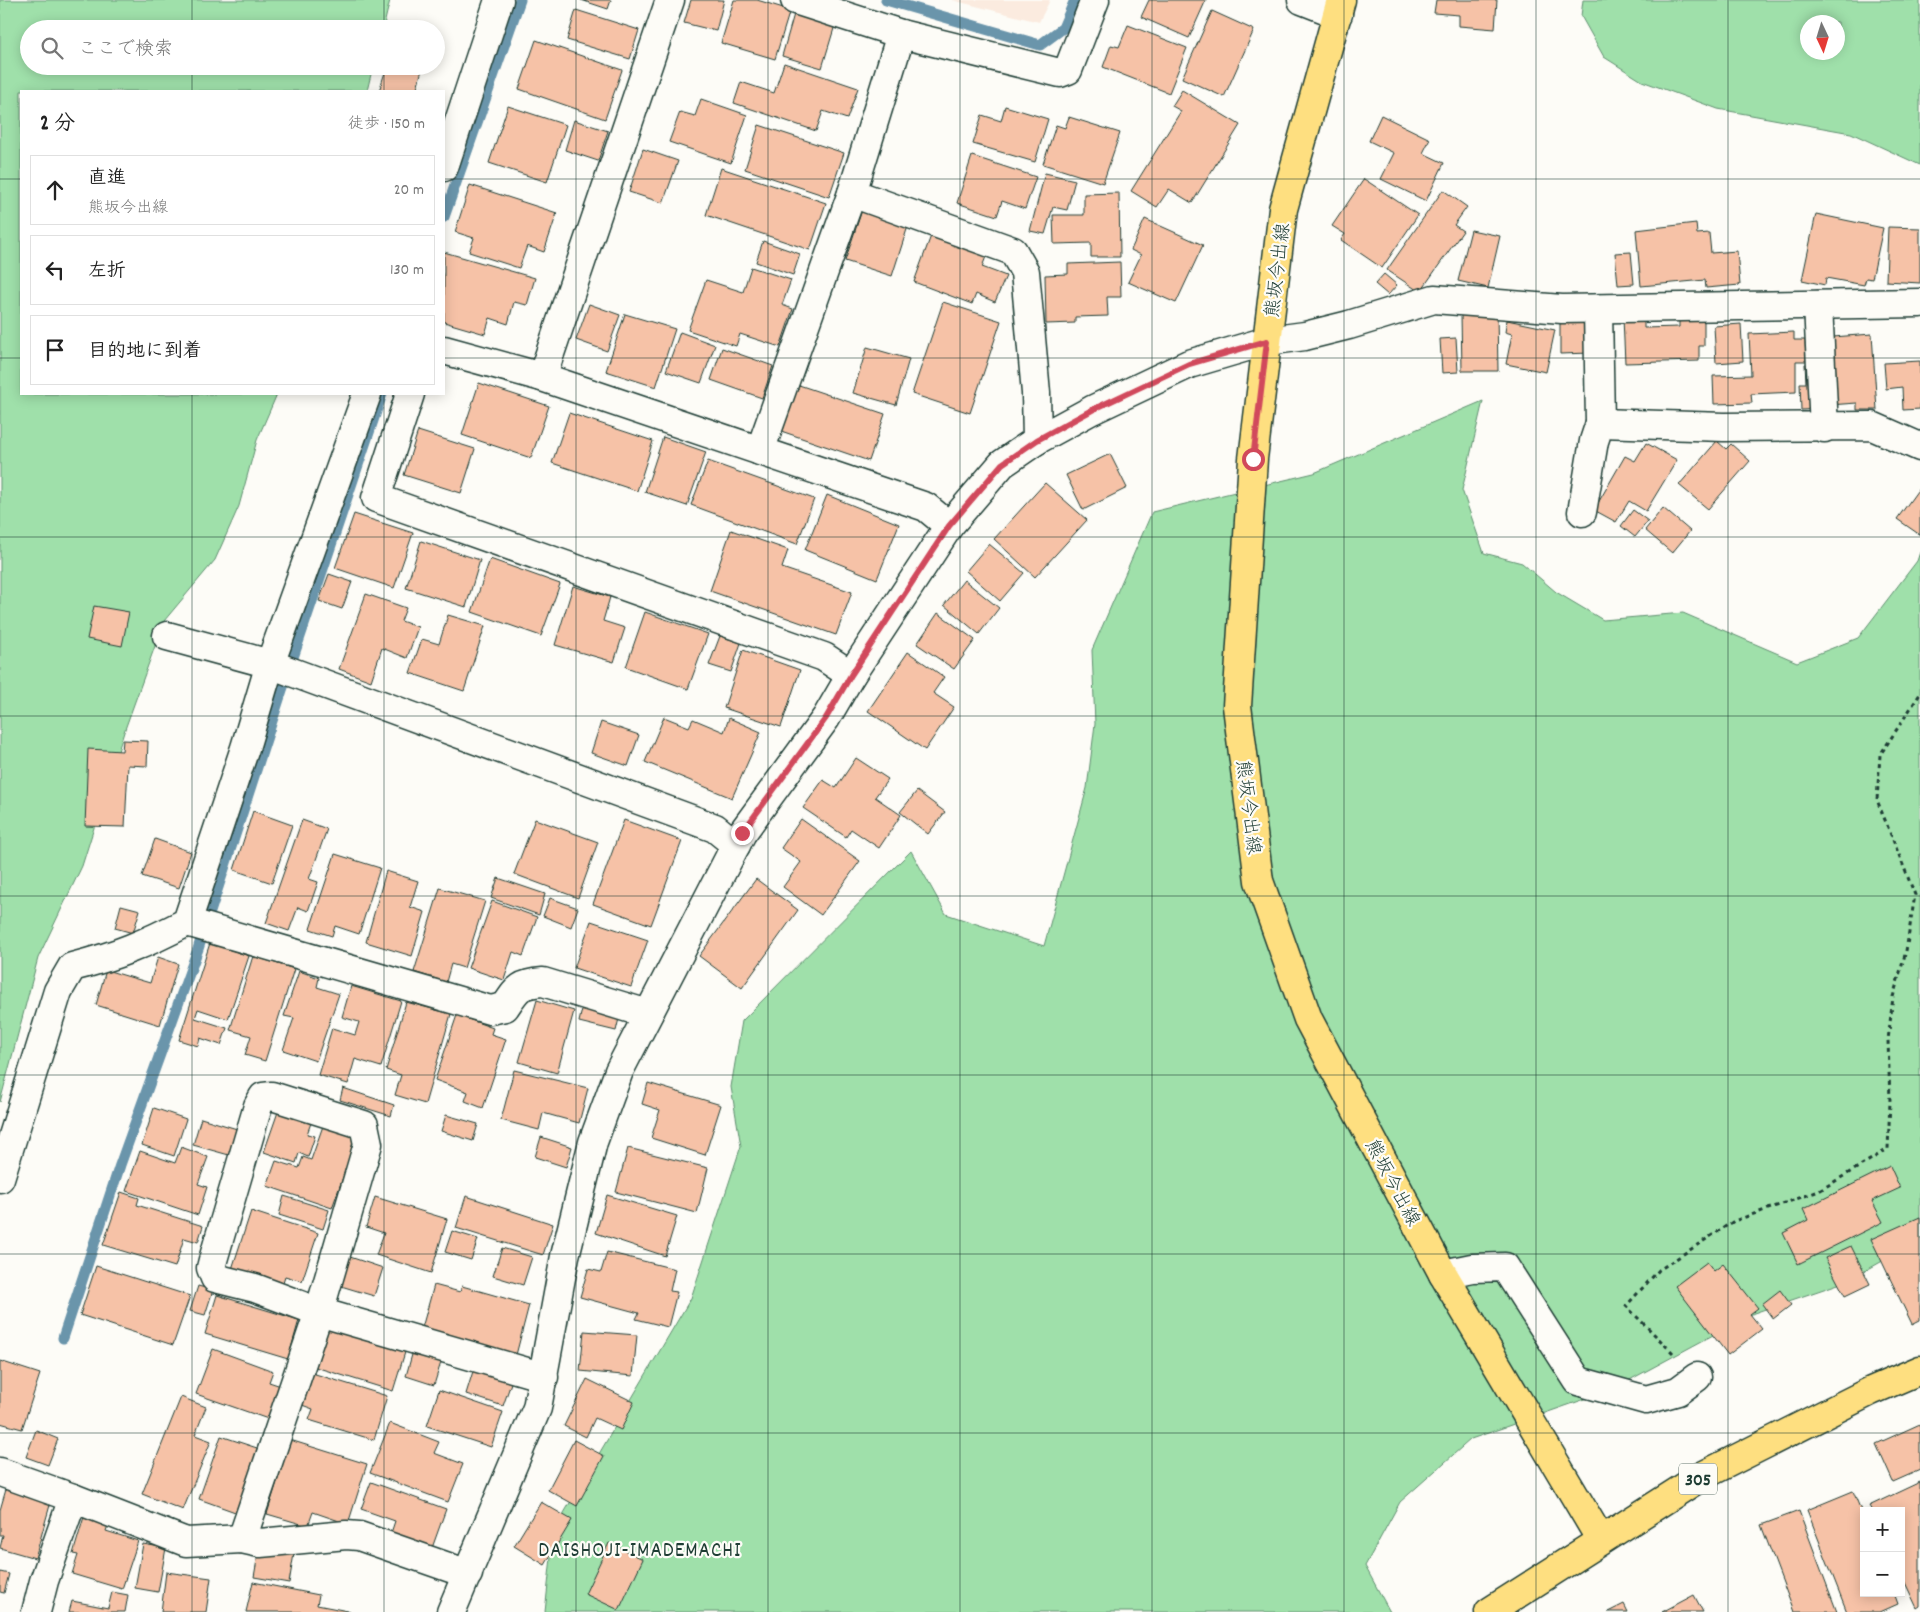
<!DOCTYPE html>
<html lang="ja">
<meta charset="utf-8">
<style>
:root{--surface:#fff;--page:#f2f2f2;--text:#222;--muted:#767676;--line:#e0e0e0}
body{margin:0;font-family:Dekko,"Klee One",sans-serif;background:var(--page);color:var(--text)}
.controls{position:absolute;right:15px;bottom:15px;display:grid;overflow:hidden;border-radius:0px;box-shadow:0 2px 12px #0003}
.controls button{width:45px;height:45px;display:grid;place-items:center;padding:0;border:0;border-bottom:1px solid var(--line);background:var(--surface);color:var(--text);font:25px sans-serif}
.compass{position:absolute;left:1800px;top:15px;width:45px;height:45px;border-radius:50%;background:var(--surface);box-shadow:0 2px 12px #0003;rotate:176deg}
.stop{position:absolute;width:15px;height:15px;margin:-11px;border:4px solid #d1495b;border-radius:50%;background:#fff}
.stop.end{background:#d1495b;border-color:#fff;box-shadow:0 1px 5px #0008}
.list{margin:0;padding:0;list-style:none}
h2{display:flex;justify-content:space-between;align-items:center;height:65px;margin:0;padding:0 20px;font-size:21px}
h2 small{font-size:16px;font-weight:400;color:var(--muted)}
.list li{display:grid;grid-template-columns:32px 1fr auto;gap:15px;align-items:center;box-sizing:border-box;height:70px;margin:0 10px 10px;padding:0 10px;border:1px solid var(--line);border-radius:0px}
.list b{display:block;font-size:19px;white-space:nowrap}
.list p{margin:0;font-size:16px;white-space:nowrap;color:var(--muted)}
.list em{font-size:16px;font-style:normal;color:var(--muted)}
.icon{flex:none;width:28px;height:28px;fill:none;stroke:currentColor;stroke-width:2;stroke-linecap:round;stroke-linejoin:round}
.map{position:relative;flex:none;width:1920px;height:1612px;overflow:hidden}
.search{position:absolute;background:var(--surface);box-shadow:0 2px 12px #0003;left:20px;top:20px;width:425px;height:55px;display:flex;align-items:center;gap:12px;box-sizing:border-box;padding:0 18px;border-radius:28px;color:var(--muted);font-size:19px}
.panel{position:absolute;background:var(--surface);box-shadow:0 2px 12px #0003;left:20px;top:90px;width:425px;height:305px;border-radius:0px}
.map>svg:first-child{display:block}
</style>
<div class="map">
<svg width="1920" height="1612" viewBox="0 0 1920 1612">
<rect width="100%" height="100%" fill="#fdfcf7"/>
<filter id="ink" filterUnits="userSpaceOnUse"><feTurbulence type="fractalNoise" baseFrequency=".02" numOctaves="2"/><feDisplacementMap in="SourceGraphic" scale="10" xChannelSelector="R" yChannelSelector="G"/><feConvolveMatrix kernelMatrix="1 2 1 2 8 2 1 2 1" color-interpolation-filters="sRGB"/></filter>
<g filter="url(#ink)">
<polygon fill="#fbebdf" points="952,0 1050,0 1039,22"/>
<g fill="#9fe0aa" stroke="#5f8e6f" fill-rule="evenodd">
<polygon points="0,0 390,0 383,29 29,29 29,66 373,66 367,91 21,91 21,394 277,394 257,440 239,506 215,560 164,621 124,732 82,866 38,958 0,1102"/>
<path d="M 1583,0 L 1920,0 L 1920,165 L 1851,133 L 1718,109 L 1642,81 L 1604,57 L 1581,16 ZM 1808,22 L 1838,22 L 1838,52 L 1808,52 Z"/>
<polygon points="1483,401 1462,490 1484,553 1522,563 1556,592 1603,620 1683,613 1797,662 1858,638 1917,561 1920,552 1920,1240 1847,1281 1754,1313 1611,1390 1471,1439 1400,1502 1365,1566 1390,1612 545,1612 554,1530 691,1298 741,1146 731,1087 742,1021 911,851 946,914 1044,946 1087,788 1095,724 1092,650 1152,512 1314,473"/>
</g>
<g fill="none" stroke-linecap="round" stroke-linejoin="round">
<g stroke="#6b95ab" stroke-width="11">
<polyline points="886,0 1040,45 1063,28 1075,0"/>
<polyline points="444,217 520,0"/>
<polyline points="63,1338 120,1165 198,949 282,690 382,394"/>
</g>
</g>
<g fill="#f6c2a7" stroke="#1f3d34">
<polygon points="581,0 611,0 608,9"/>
<polygon points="691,0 724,0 716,31 684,23"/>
<polygon points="734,0 757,0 790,10 775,59 721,43"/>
<polygon points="1149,0 1206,0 1189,38 1141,17"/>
<polygon points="1436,0 1497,0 1495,29 1459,26 1459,15 1434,13"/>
<polygon points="576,10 639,30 630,59 567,40"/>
<polygon points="1212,11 1254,30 1224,97 1182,78"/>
<polygon points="794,14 835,25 822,68 782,56"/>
<polygon points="1128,25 1187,48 1169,93 1103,67 1111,45 1119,47"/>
<polygon points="536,40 622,70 605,119 519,89"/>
<polygon points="784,63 858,88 847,119 823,111 816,131 734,103 741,82 774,93"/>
<polygon points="387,66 423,66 417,88 429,91 379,91"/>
<polygon points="1182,90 1240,125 1192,203 1169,189 1157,207 1131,191 1181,111 1172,106"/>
<polygon points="701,99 747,115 731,163 669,142 680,112 695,116"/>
<polygon points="508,106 566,125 547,182 489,163"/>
<polygon points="1005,106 1048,119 1035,162 973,144 982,115 1001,121"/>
<polygon points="1381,115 1430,139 1423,153 1444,163 1426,201 1381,179 1394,153 1369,141"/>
<polygon points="1069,117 1120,133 1103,183 1043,164 1056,125 1065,128"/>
<polygon points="574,120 608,131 598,161 565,150"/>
<polygon points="759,125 844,153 829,197 745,169"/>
<polygon points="643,149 678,161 663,203 629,192"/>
<polygon points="972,156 1036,177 1025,209 1002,201 997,216 957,203"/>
<polygon points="721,168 826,203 810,250 706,215"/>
<polygon points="1045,173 1075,180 1067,210 1053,207 1045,234 1030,231"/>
<polygon points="1364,179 1418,215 1382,268 1341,240 1345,234 1332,226"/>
<polygon points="470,185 557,213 544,252 527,246 519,268 469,252 474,238 455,232"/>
<polygon points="1443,190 1467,207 1454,225 1463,231 1420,292 1387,270"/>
<polygon points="1119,193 1120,257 1091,257 1091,243 1054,244 1053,215 1084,215 1084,194"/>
<polygon points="863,207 909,223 892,276 845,261"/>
<polygon points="1816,214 1883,228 1872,279 1866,278 1864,285 1826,278 1825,285 1802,280"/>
<polygon points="1145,219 1203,245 1176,303 1128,282 1141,255 1131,250"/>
<polygon points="1696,223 1697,234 1709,233 1711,253 1737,251 1740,285 1706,288 1705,280 1641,286 1636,230"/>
<polygon points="1888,227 1920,228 1920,283 1886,281"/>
<polygon points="1471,230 1500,236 1488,288 1458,281"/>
<polygon points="932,233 987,254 982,267 1006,276 995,302 976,294 972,304 914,282"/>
<polygon points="763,241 800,254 793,275 756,262"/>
<polygon points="444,252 535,278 527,305 514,302 508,324 490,318 485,334 444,322"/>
<polygon points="1631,252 1634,284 1618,285 1615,253"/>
<polygon points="1120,262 1121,297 1107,297 1108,316 1075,317 1075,323 1046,324 1045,275 1068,274 1068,264"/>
<polygon points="751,267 791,280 782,305 793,309 780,347 740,334 736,346 688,330 706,280 743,292"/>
<polygon points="1384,274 1397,285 1388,295 1375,284"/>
<polygon points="943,302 1001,321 970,413 912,394"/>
<polygon points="589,304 620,315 607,351 576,340"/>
<polygon points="1497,313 1498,371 1462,371 1461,314"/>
<polygon points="625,314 675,329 656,387 606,371"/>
<polygon points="1704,314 1704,346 1699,346 1699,361 1625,363 1623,318 1644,317 1644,328 1679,327 1679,315"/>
<polygon points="1560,316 1591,317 1591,353 1560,354"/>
<polygon points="1507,320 1555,330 1546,372 1506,364 1512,334 1505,332"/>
<polygon points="1741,324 1743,361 1716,363 1714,326"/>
<polygon points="680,332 715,345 701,383 666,371"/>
<polygon points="1794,332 1794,340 1805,340 1806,361 1796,361 1796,392 1751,394 1752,403 1714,404 1713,376 1751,375 1749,334"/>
<polygon points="1872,334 1877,410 1857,410 1857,403 1829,405 1827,375 1836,374 1833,337"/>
<polygon points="1456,338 1458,372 1442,373 1440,339"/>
<polygon points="867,347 909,359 896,405 853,393"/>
<polygon points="722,348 773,366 762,398 711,380"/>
<polygon points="1920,361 1920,409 1903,410 1902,387 1886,389 1884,363"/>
<polygon points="1805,364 1817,364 1819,409 1801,410 1800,383 1806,383"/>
<polygon points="479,383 549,406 531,458 462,435"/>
<polygon points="796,384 885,414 869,461 781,431"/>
<polygon points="569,413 653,441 637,491 552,463"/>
<polygon points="418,431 475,449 461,493 404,475"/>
<polygon points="663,437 706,452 687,506 645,492"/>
<polygon points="1717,441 1726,449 1731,444 1750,461 1708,509 1679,485"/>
<polygon points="1646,443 1677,460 1646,511 1629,501 1616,522 1594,510 1625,456 1635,461"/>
<polygon points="1110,454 1127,488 1083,510 1066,475"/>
<polygon points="708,461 814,499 797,544 691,505"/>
<polygon points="1045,483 1087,520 1035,577 994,539"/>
<polygon points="1920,487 1920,535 1897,519"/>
<polygon points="827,495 899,524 877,579 805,550"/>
<polygon points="1663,508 1690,531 1672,553 1645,530"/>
<polygon points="1633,510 1648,521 1635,537 1621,526"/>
<polygon points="354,514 413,533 394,588 335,568"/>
<polygon points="731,530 788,550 782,568 852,592 836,635 710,591"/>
<polygon points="421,541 480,560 466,607 406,588"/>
<polygon points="989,544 1024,573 1000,601 966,571"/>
<polygon points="490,559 560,584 541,636 472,612"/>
<polygon points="329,574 352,582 342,609 319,601"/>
<polygon points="964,580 999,608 979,634 944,605"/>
<polygon points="573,586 610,597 603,621 625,628 614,662 555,645"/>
<polygon points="366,594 406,608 401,621 418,627 407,658 382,648 371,681 339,669"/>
<polygon points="94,606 129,612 122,646 87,639"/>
<polygon points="645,612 708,634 688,689 626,667"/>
<polygon points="938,613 975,640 954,669 917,644"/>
<polygon points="448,615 485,626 464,691 410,673 422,639 439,644"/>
<polygon points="720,636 741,643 731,672 709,665"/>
<polygon points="743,650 800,670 781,727 724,708"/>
<polygon points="908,652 944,677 933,693 954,707 925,750 868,711"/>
<polygon points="664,717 689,727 693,719 724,732 729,718 761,732 732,798 645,762"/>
<polygon points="601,722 639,735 628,766 591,753"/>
<polygon points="123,740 148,741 147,766 128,765 125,827 85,826 88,749 122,751"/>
<polygon points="856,758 888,779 875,797 901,815 879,848 851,829 846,837 803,808 823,780 836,788"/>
<polygon points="917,791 945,812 928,834 900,812"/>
<polygon points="253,811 292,825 272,883 234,870"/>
<polygon points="535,819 598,842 578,898 514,874"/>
<polygon points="801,819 860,861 821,915 783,887 801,862 781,848"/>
<polygon points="302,820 327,829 309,879 318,882 308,911 298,907 289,931 266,923"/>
<polygon points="624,820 682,841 651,925 593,904"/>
<polygon points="155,839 191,852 179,888 142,876"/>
<polygon points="335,854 380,868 359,934 335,926 332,936 310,929"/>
<polygon points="386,871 418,881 410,907 425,912 412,956 366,942"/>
<polygon points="498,878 545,894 539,915 491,898"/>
<polygon points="756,879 798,910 742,988 699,956"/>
<polygon points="440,888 485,901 464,968 451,964 446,982 414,972"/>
<polygon points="550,898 578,908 571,927 543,916"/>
<polygon points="492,901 537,917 523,956 513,952 504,980 468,968"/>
<polygon points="121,905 140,910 133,933 115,928"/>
<polygon points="591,921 648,940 631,987 574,968"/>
<polygon points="210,943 249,956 228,1019 198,1009 195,1018 227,1028 221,1045 200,1038 198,1046 179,1040"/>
<polygon points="253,956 294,969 265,1061 245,1055 251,1036 230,1030"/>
<polygon points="158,957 178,964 160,1025 96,1005 106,970 150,983"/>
<polygon points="299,971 319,978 317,987 339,994 316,1061 283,1050 294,1018 284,1016"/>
<polygon points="351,986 401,1001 381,1067 355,1059 348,1084 318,1075 332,1028 355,1035 359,1022 342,1017"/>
<polygon points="537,1000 574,1011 557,1073 519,1062"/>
<polygon points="406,1002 451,1014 425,1104 395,1095 401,1075 386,1070"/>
<polygon points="583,1005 620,1014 616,1031 579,1022"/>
<polygon points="457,1015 493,1028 491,1034 506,1039 483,1108 465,1101 468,1092 435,1080"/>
<polygon points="514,1070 588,1088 579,1123 543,1113 539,1130 501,1120"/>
<polygon points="648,1083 721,1105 705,1155 651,1138 660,1110 642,1104"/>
<polygon points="343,1088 394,1105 391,1116 340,1100"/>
<polygon points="154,1108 186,1119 174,1156 142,1145"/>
<polygon points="279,1109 312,1120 307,1134 315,1136 308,1157 299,1153 296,1163 264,1152"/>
<polygon points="446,1115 478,1124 473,1141 441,1131"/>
<polygon points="201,1118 237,1129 229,1155 193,1145"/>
<polygon points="324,1123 358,1135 332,1208 267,1186 276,1161 299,1168 303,1157 311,1160"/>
<polygon points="541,1137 572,1147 566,1167 535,1157"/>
<polygon points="181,1147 208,1157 198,1184 207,1187 198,1215 126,1191 140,1151 175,1163"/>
<polygon points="628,1148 708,1168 697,1213 616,1192"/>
<polygon points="1890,1166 1900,1188 1872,1201 1883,1222 1798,1264 1783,1233 1808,1220 1803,1209"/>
<polygon points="121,1192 139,1198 137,1205 203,1226 198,1242 184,1238 175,1267 103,1245"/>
<polygon points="607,1195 677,1216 665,1256 596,1233"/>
<polygon points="284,1196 329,1210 323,1229 279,1215"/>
<polygon points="466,1196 553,1224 543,1255 456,1228"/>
<polygon points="375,1197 447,1219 431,1273 376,1255 384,1233 366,1227"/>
<polygon points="251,1211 318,1233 302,1281 285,1276 282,1285 232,1269"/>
<polygon points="1920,1217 1920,1320 1912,1324 1871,1239"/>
<polygon points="452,1231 478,1239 471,1260 445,1252"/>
<polygon points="1851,1246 1870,1284 1845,1296 1825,1258"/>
<polygon points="502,1248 532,1257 523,1285 493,1276"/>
<polygon points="607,1252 675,1269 670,1291 677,1292 668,1327 636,1319 639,1313 580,1297 588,1269 601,1272"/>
<polygon points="350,1257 383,1268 374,1296 341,1286"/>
<polygon points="1707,1262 1714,1271 1723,1264 1758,1308 1750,1314 1762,1329 1728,1355 1675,1286"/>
<polygon points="96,1266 190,1296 173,1345 80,1315"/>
<polygon points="434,1285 460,1292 462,1286 529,1305 516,1355 422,1328"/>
<polygon points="198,1286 213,1290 205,1315 190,1311"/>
<polygon points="1780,1290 1791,1305 1773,1319 1762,1304"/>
<polygon points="217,1295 299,1320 288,1359 205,1334"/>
<polygon points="325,1324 406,1349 393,1391 312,1366"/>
<polygon points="584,1331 637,1335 633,1376 580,1371"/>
<polygon points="213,1349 273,1371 269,1382 281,1386 268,1419 196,1394"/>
<polygon points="413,1351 442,1359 434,1385 406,1376"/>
<polygon points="0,1361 40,1374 22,1429 0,1423"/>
<polygon points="474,1368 512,1380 503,1406 466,1394"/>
<polygon points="312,1373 387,1396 374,1440 309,1420 313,1409 302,1405"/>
<polygon points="587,1379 634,1402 621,1430 595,1418 586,1437 564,1426"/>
<polygon points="439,1390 503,1412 491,1447 427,1426"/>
<polygon points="181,1397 206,1407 195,1435 211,1441 183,1510 142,1494"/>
<polygon points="390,1423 439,1442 434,1453 463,1464 448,1502 370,1473"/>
<polygon points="1920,1424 1920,1470 1893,1482 1876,1444"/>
<polygon points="36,1430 58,1439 48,1465 26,1457"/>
<polygon points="221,1436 260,1449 238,1513 199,1499"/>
<polygon points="290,1440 367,1464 348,1524 313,1512 308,1526 267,1514"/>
<polygon points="574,1440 604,1456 577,1506 548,1490"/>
<polygon points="371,1482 446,1509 432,1548 391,1533 395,1521 361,1509"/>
<polygon points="1920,1482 1920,1606 1917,1608 1901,1574 1901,1511 1872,1511 1869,1506"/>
<polygon points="7,1486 52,1498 35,1558 0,1548 3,1535 0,1535 0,1510"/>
<polygon points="1853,1491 1864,1518 1864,1593 1894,1593 1898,1604 1880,1612 1847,1612 1807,1510"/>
<polygon points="541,1502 572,1520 545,1565 514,1546"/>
<polygon points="86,1510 111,1518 106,1531 138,1541 122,1589 72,1574 78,1555 73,1554"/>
<polygon points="1799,1511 1837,1612 1794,1612 1761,1525"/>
<polygon points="609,1543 643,1559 619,1610 585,1594"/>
<polygon points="143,1544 166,1548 158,1592 135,1588"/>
<polygon points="295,1548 289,1583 254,1577 258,1554"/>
<polygon points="0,1572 9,1574 4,1593 0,1592"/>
<polygon points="166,1572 211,1578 206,1612 161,1612"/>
<polygon points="253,1582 319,1595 317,1605 353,1612 246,1612"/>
<polygon points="112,1592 128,1595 125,1612 69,1612 72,1601 108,1608"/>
<polygon points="1694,1595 1703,1612 1662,1612"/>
<polygon points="1624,1604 1628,1612 1608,1612"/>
</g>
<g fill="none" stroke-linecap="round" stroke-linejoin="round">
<defs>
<g id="minor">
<polyline points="795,0 901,34 1060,73 1068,70 1095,0"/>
<polyline points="1302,0 1338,14"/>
<polyline points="444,167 499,0"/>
<polyline points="852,193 1013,251 1025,272 1036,393 1037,440"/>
<polyline points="1818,305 1824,428"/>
<polyline points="1598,309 1600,423 1724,427 1872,426 1920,447"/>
<polyline points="444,350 542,377 926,507 949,526"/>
<polyline points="542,377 670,0"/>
<polyline points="410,394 376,498 824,657 851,675"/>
<polyline points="760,451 852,193 901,34"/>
<polyline points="1582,512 1594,441 1600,423"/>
<polyline points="167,636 270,664 715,828 736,845"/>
<path d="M 187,922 L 490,1010 L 505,1007 C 518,988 519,984 543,982 L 648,1014"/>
<path d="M 0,1178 L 58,991 L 72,967 C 116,956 147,943 187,922 L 245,748 L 270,664 L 367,394"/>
<polyline points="1443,1274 1472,1268 1505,1267 1578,1381 1646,1400 1678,1391 1697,1377"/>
<polyline points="0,1472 73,1498 44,1581 36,1612"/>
<polyline points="73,1498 186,1542 242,1539 260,1543 346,1535 359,1536 468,1574"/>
<polyline points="242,1539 319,1312 368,1144 364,1125 272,1096 263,1097 258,1106 213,1260 211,1268 215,1278 255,1288 319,1312 544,1377"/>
<polyline points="451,1612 537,1408 565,1256 593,1142 619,1071 742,833 826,718 851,675 949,526 1002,464 1037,440 1092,410 1189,364 1267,341 1305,336 1349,325 1434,299 1562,309 1920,303"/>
</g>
<polyline id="major" points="1341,0 1283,209 1253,459 1237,706 1259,881 1308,1019 1443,1274 1601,1540"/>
<polyline id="highway" points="1489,1612 1702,1476 1871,1391 1920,1370"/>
</defs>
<use href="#minor" stroke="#1f3d34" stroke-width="31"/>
<use href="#major" stroke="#1f3d34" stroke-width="31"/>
<use href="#highway" stroke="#1f3d34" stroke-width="31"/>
<polyline stroke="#1f3d34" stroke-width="3" stroke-dasharray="4 4" stroke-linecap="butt" points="1673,1353 1626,1306 1659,1270 1734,1221 1819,1191 1888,1149 1890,1101 1888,1040 1893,997 1906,951 1915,895 1877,800 1880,755 1920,694"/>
<use href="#minor" stroke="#fdfcf7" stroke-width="28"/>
<use href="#major" stroke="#fedf80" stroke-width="28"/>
<use href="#highway" stroke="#fedf80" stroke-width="28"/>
</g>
</g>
<g fill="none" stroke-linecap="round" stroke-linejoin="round" filter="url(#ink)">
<polyline stroke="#d1495b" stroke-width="6" points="742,833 826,718 851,675 949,526 1002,464 1037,440 1092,410 1189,364 1267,341 1253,459"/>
</g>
<path fill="none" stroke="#1f3d34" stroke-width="1" stroke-opacity="0.55" d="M 192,0 L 192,29M 384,0 L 384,29M 576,0 L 576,1612M 768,0 L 768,1612M 960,0 L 960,1612M 1152,0 L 1152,1612M 1344,0 L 1344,1612M 1536,0 L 1536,1612M 1728,0 L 1728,1612M 192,66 L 192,91M 384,66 L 384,91M 0,179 L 21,179M 444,179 L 1920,179M 0,358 L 21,358M 444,358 L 1920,358M 192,394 L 192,1612M 384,394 L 384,1612M 0,537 L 1920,537M 0,716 L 1920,716M 0,896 L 1920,896M 0,1075 L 1920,1075M 0,1254 L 1920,1254M 0,1433 L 1920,1433"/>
<g text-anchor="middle" stroke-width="4.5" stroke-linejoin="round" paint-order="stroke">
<rect fill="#fdfcf7" stroke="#62766e" stroke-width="1" x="1679" y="1463.5" width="38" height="31" rx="4"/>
<g font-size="18" font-weight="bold" fill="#1f3d34">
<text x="1698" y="1485">305</text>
</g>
<g font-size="19" fill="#1f3d34" stroke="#fdfcf7">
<text transform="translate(1276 270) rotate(-83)" y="7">熊坂今出線</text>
<text transform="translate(1250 807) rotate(83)" y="7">熊坂今出線</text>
<text transform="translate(1394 1182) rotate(62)" y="7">熊坂今出線</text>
</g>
<g font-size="21" letter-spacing="1" fill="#1f3d34" stroke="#fdfcf7">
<text x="640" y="1556">DAISHOJI-IMADEMACHI</text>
</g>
</g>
</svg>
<div class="controls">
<button>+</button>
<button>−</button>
</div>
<svg class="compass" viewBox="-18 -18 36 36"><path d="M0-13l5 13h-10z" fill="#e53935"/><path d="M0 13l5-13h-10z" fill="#767676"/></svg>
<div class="stop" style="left:1253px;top:459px"></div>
<div class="stop end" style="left:742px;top:833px"></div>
<div class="search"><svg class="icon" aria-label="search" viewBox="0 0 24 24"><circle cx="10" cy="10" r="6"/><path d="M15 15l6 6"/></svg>ここで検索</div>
<section class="panel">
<h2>2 分<small>徒歩 · 150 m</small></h2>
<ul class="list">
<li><svg class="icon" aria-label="ahead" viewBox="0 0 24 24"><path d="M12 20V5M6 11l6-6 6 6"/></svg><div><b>直進</b><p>熊坂今出線</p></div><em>20 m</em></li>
<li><svg class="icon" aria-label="left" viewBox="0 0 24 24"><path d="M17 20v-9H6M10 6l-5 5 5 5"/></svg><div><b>左折</b></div><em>130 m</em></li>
<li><svg class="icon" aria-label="arrive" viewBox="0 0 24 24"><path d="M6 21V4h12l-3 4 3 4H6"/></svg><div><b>目的地に到着</b></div></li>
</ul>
</section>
</div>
